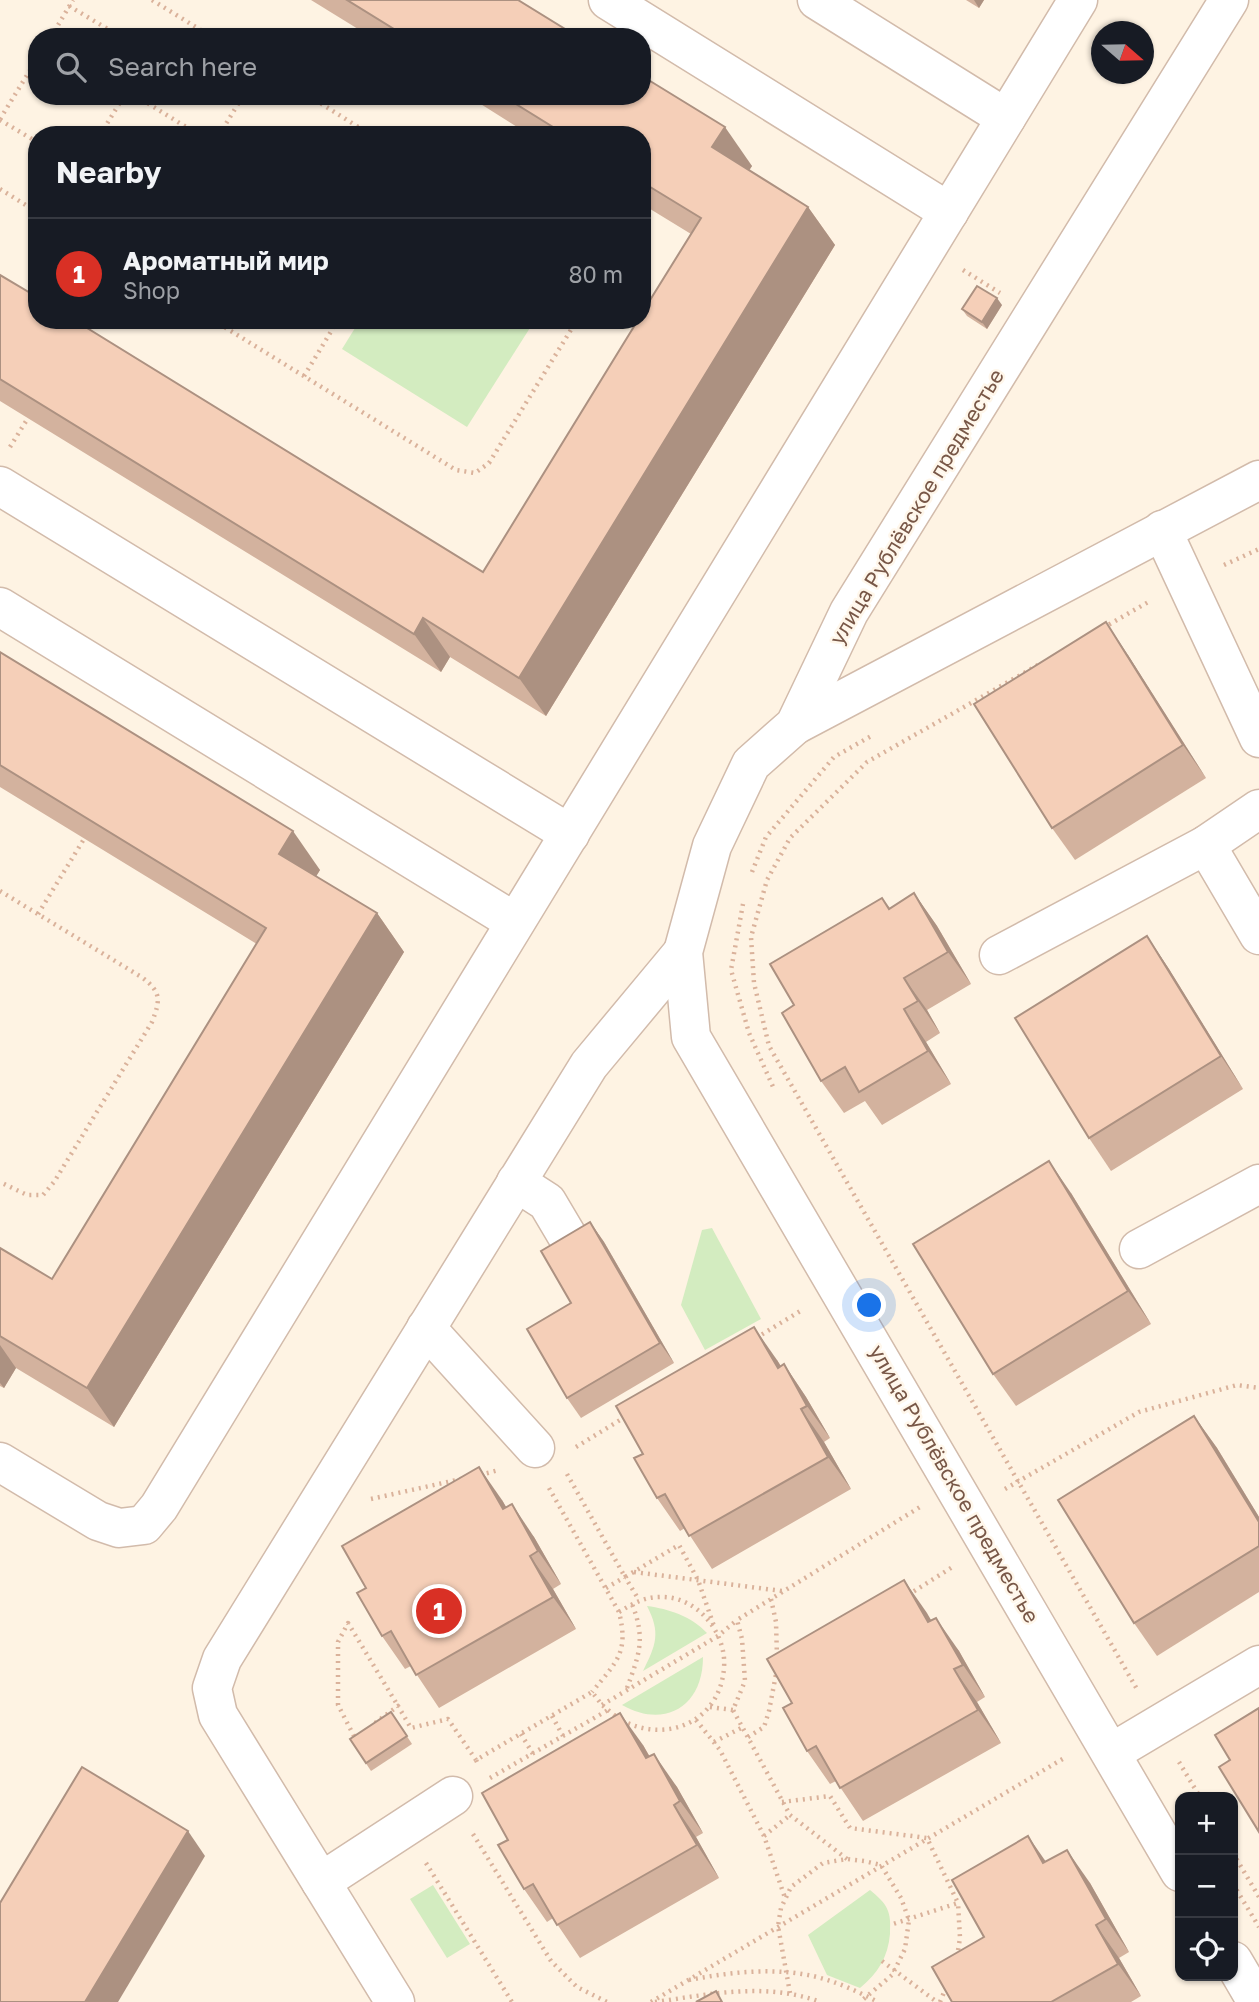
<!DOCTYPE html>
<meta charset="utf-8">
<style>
:root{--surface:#171b24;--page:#20242c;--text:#f1f3f6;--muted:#9ea1a6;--line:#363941;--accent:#d93025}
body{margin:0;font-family:"Golos Text",sans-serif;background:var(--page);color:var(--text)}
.controls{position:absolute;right:21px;bottom:21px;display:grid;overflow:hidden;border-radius:14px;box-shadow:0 2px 5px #0004}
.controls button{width:63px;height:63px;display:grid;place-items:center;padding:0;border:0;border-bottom:2px solid var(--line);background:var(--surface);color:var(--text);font:35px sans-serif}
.compass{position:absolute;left:1091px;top:21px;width:63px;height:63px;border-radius:50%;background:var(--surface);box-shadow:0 2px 5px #0004;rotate:110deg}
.you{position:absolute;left:870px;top:1306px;width:24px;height:24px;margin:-18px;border:5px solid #fff;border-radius:50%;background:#1a73e8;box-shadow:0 0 0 10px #1a73e833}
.badge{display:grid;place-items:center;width:46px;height:46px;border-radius:50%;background:var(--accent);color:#fff;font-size:23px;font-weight:700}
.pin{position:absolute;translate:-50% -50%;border:4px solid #fff;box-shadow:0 2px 7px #0006}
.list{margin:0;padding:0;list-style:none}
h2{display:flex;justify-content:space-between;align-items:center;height:91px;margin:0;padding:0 28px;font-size:30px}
h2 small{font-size:23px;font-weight:400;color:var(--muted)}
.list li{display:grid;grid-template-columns:46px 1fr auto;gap:21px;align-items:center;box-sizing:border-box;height:112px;padding:0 28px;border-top:2px solid var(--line)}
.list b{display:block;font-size:26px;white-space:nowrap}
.list p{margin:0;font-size:23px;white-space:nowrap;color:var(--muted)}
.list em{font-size:23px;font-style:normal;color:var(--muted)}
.icon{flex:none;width:38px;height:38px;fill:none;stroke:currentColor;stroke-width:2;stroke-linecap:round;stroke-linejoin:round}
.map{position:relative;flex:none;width:1259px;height:2002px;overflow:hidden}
.search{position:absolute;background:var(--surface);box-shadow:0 2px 5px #0004;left:28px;top:28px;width:623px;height:77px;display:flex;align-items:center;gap:18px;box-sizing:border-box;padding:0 24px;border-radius:28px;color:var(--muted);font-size:26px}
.panel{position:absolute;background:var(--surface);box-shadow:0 2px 5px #0004;left:28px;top:126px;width:623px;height:203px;border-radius:28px}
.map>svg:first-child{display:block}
</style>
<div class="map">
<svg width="1259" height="2002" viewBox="0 0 1259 2002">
<rect width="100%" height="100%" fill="#fef3e3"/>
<g fill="#d3ecc0">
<polygon points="360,320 535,320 467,427 342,349"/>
<polygon points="712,1228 761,1319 705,1350 681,1305 702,1230"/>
<path d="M 647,1606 C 669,1609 691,1616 707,1633 L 643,1671 C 656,1645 661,1633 647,1606 Z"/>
<path d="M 703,1657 C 703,1707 664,1729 622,1705 Z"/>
<polygon points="433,1885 470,1944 447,1958 410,1899"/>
<path d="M 870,1890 C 877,1896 885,1902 888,1911 C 891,1919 890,1927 890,1934 C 888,1957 878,1973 860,1988 L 827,1975 L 808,1935 Z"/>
</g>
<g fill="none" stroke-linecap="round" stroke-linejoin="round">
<defs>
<g id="minor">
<polyline points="608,0 949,212"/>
<polyline points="817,0 1006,118"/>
<polyline points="0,486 570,834"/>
<polyline points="1162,530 1259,738"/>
<polyline points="0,607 515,922"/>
<polyline points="795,725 1259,480"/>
<polyline points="1206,845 1259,935"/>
<polyline points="999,955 1206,845 1259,809"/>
<polyline points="516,1182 547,1202 579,1256"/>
<polyline points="1139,1249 1259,1184"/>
<polyline points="426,1328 535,1448"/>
<polyline points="0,1462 98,1521 119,1528 144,1525 159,1507 1078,0"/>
<polyline points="1111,1753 1259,1665"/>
<polyline points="1180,1872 691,1037 683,952 712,846 751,764 795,725 849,612 1229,0"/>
<polyline points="321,1882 453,1796"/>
<polyline points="1233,1961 1257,2002"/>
<polyline points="395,2002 218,1715 212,1688 222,1659 589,1065 683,952"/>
</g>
</defs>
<use href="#minor" stroke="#d2bbab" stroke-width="41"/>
<g stroke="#dab29b" stroke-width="4.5" stroke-dasharray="2 5" stroke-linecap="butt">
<polyline points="152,0 212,37"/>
<polyline points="69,6 111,31 107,37"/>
<polyline points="51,37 73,0"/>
<polyline points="136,96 199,135"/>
<polyline points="309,96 371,135"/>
<polyline points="0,119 37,59"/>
<polyline points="0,120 37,142"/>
<polyline points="100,135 124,96"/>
<polyline points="219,135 243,96"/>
<polyline points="0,189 37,212"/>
<polyline points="963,270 1000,293"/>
<polyline points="213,320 456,470 475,473 489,463 577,320"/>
<polyline points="81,331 88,320"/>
<polyline points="304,376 338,320"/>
<polyline points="10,447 28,418"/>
<polyline points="1224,565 1259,549"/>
<polyline points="1103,628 1150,601"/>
<polyline points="1038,665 867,762 790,838 767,880 751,937 754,983 769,1046 1138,1691"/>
<polyline points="752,872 766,837 834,757 873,735"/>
<path d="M 0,891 L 143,978 C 162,993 160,1001 152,1022 L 54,1182 L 43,1195 L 27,1195 L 0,1182"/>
<polyline points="743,904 731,970 749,1033 774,1089"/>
<polyline points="38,914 84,839"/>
<polyline points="756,1338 802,1310"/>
<polyline points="576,1447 625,1417"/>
<polyline points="567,1474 625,1577 679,1545 698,1580 715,1629"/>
<polyline points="480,1475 499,1470"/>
<path d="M 549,1488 L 619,1612 C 629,1653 617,1661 592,1692"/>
<polyline points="1005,1489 1139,1412 1237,1385 1259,1388"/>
<polyline points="371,1499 461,1479"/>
<polyline points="634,1572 782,1591"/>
<polyline points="606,1588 625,1577 639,1600"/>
<polyline points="908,1595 954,1566"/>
<polyline points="771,1599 776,1622 777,1657"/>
<path d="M 619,1612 C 632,1604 644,1597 659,1597 C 696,1595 727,1632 724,1668 C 720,1720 670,1743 625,1722"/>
<path d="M 627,1688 C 639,1655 646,1639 632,1604"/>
<polyline points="602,1705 718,1636 737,1620"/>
<polyline points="710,1707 733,1710"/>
<polyline points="552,1716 563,1736"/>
<polyline points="696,1720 720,1750 764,1836 785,1898"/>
<polyline points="375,1723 398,1706 411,1728 448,1719 476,1760"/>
<polyline points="521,1734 533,1754"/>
<polyline points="359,1735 355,1738 338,1705 338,1642 348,1623 398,1706"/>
<polyline points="748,1737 764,1727 769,1711 777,1669"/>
<polyline points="714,1742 743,1727"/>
<polyline points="477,1762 476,1760 592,1692 602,1705 618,1718"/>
<polyline points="1179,1762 1200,1797"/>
<polyline points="490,1778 608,1710"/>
<polyline points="782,1802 830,1796 850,1828 927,1838 958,1903 890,1925"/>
<polyline points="473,1834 551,1961 577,1987 607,2002"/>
<polyline points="764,1836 790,1815"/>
<polyline points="1233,1853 1259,1897"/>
<polyline points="847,1859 790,1815 733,1710 745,1681 742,1639 737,1620 920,1507"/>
<polyline points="426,1863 512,2002"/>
<polyline points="1233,1884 1259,1927"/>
<polyline points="957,1957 960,1938 958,1903"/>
<polyline points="882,1961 937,2002"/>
<path d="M 689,1980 C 726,1973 765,1968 802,1974 C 829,1978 855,1990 878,2002"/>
<polyline points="790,1993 778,1926 781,1908 791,1887 823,1863 847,1859 864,1861 881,1865 901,1898 909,1920 905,1949 892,1975 860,2002"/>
<polyline points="651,2002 1066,1757"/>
<path d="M 655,2002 C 712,1994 765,1982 821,2002"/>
<polyline points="940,2002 947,1985"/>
</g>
<use href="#minor" stroke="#fff" stroke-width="38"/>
</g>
<g fill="#d3b29e">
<polygon points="311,0 518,0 578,37 371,37"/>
<polygon points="966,0 984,0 979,8"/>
<polygon points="468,96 642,96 752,166 749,170 808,207 835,245 546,716 450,657 441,672 0,401 0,275 483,572 691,234 642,204 642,135 530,135"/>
<polygon points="1002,305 987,329 967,316 962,309"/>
<polygon points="0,652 320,870 316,876 377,913 404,952 114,1427 16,1368 4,1388 0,1386 0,1248 52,1279 257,944 0,787"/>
<polygon points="1128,655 1206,778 1075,860 1052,828"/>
<polygon points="914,893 937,926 971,984 927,1010 940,1033 926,1042 951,1084 882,1125 865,1101 844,1113 821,1081 794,1005 882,898 890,908"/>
<polygon points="1147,936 1169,969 1243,1089 1111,1171 1089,1138"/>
<polygon points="1071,1193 1151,1324 1016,1406 993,1374"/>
<polygon points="590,1222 604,1242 674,1363 581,1418 567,1398 571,1303"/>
<polygon points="777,1360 781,1366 784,1364 806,1397 830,1438 824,1442 851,1489 712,1569 685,1528 680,1531 657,1498 643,1454"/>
<polygon points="1194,1416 1217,1448 1259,1517 1259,1592 1157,1656 1134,1623"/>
<polygon points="502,1500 506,1507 534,1537 561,1584 553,1589 576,1629 439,1708 411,1666 405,1669 382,1636"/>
<polygon points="904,1580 931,1621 959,1651 985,1697 977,1702 1001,1743 863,1821 836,1781 830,1784 807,1751 792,1703"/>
<polygon points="391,1712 412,1744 371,1771 350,1739"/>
<polygon points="643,1745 650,1757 677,1787 703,1833 696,1837 719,1878 580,1958 553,1918 547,1922 524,1889 508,1840"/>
<polygon points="1046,1862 1090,1883 1129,1952 1119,1958 1141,1996 1131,2002 952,2002 984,1937"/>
</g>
<g fill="#ac9181">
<polygon points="974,0 984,0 979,8"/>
<polygon points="725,127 752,166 739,186 712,147"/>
<polygon points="808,207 835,245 546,716 519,678"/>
<polygon points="997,298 1002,305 987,329 982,322"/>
<polygon points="423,618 450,657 441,672 414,634"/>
<polygon points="1106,622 1128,655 1206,778 1183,745"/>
<polygon points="293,831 320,870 306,893 279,854"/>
<polygon points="914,893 937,926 971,984 948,952"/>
<polygon points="377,913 404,952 114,1427 87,1388"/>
<polygon points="1147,936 1169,969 1243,1089 1221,1056"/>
<polygon points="904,978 927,1010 940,1033 918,1001"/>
<polygon points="904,1009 926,1042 951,1084 928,1051"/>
<polygon points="1049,1161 1071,1193 1151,1324 1128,1291"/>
<polygon points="590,1222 604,1242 674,1363 660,1343"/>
<polygon points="754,1327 777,1360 801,1400 778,1368"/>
<polygon points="0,1345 16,1368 4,1388 0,1383"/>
<polygon points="784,1364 806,1397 830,1438 807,1406"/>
<polygon points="801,1409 824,1442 851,1489 828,1457"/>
<polygon points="1194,1416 1217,1448 1259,1517 1259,1522"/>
<polygon points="479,1467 502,1500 526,1541 503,1509"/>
<polygon points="512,1504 534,1537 561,1584 538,1551"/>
<polygon points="530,1556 553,1589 576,1629 553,1597"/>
<polygon points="904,1580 927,1613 951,1655 928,1622"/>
<polygon points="936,1618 959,1651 985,1697 963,1665"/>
<polygon points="954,1669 977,1702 1001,1743 978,1710"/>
<polygon points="620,1713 643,1745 669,1791 646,1758"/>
<polygon points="654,1754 677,1787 703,1833 680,1801"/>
<polygon points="674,1805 696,1837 719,1878 697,1845"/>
<polygon points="188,1831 205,1856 118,2002 85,2002"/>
<polygon points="1028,1836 1051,1869 1043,1863"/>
<polygon points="1067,1850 1090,1883 1129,1952 1106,1919"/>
<polygon points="1096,1925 1119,1958 1141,1996 1118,1964"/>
</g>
<g fill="#f5cfb8" stroke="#ac9181" stroke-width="2">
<polygon points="347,0 518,0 578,37 407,37"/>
<polygon points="642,76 725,127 712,147 808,207 519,678 423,618 414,634 0,379 0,275 37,297 37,320 74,320 483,572 638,320 642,320 642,313 701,218 642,182 642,135 566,135 503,96 642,96"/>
<polygon points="977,286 997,298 982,322 962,309"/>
<polygon points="1106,622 1183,745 1052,828 974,704"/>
<polygon points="0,652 293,831 279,854 377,913 87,1388 0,1336 0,1248 52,1279 266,928 0,765"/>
<polygon points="914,893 948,952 904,978 918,1001 904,1009 928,1051 859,1092 845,1067 821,1081 782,1013 794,1005 770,964 882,898 889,909"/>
<polygon points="1147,936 1221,1056 1089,1138 1015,1018"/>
<polygon points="1049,1161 1128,1291 993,1374 913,1244"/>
<polygon points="590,1222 660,1343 567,1398 527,1329 571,1303 541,1251"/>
<polygon points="754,1327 778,1368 784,1364 807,1406 801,1409 828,1457 689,1536 665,1494 657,1498 634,1458 643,1454 616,1406"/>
<polygon points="1194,1416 1259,1522 1259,1546 1134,1623 1058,1500"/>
<polygon points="479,1467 503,1509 512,1504 538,1551 530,1556 553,1597 416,1675 391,1631 382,1636 357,1593 366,1588 342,1546"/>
<polygon points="904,1580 928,1622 936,1618 963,1665 954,1669 978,1710 840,1788 816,1746 807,1751 783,1708 792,1703 767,1659"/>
<polygon points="1259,1708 1259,1832 1219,1767 1230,1760 1215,1735"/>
<polygon points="391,1712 407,1736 366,1763 350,1739"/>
<polygon points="620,1713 646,1758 654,1754 680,1801 674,1805 697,1845 557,1925 533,1884 524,1889 498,1845 508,1840 482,1793"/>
<polygon points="82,1767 188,1831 85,2002 0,2002 0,1903"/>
<polygon points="1028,1836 1043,1863 1067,1850 1106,1919 1096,1925 1118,1964 1051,2002 952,2002 932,1967 984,1937 952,1880"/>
<polygon points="716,1991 722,2002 696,2002"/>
</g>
<g text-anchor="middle" stroke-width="5" stroke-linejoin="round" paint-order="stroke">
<g font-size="21" fill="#785747" stroke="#fff7eb">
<text transform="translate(917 507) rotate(-59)" y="7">улица Рублёвское предместье</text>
<text transform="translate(954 1484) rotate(60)" y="7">улица Рублёвское предместье</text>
</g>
</g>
</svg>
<div class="controls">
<button>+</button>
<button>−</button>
<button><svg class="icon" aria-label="locate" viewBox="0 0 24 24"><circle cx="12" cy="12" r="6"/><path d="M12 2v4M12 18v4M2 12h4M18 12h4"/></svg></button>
</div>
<svg class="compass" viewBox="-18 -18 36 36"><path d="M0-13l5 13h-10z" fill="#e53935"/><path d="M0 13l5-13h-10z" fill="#9ea1a6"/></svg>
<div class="you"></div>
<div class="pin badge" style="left:439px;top:1611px">1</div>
<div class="search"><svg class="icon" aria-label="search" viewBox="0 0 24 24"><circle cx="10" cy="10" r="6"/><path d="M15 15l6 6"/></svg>Search here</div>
<section class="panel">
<h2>Nearby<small></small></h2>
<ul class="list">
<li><span class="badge">1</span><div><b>Ароматный мир</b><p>Shop</p></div><em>80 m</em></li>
</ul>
</section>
</div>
